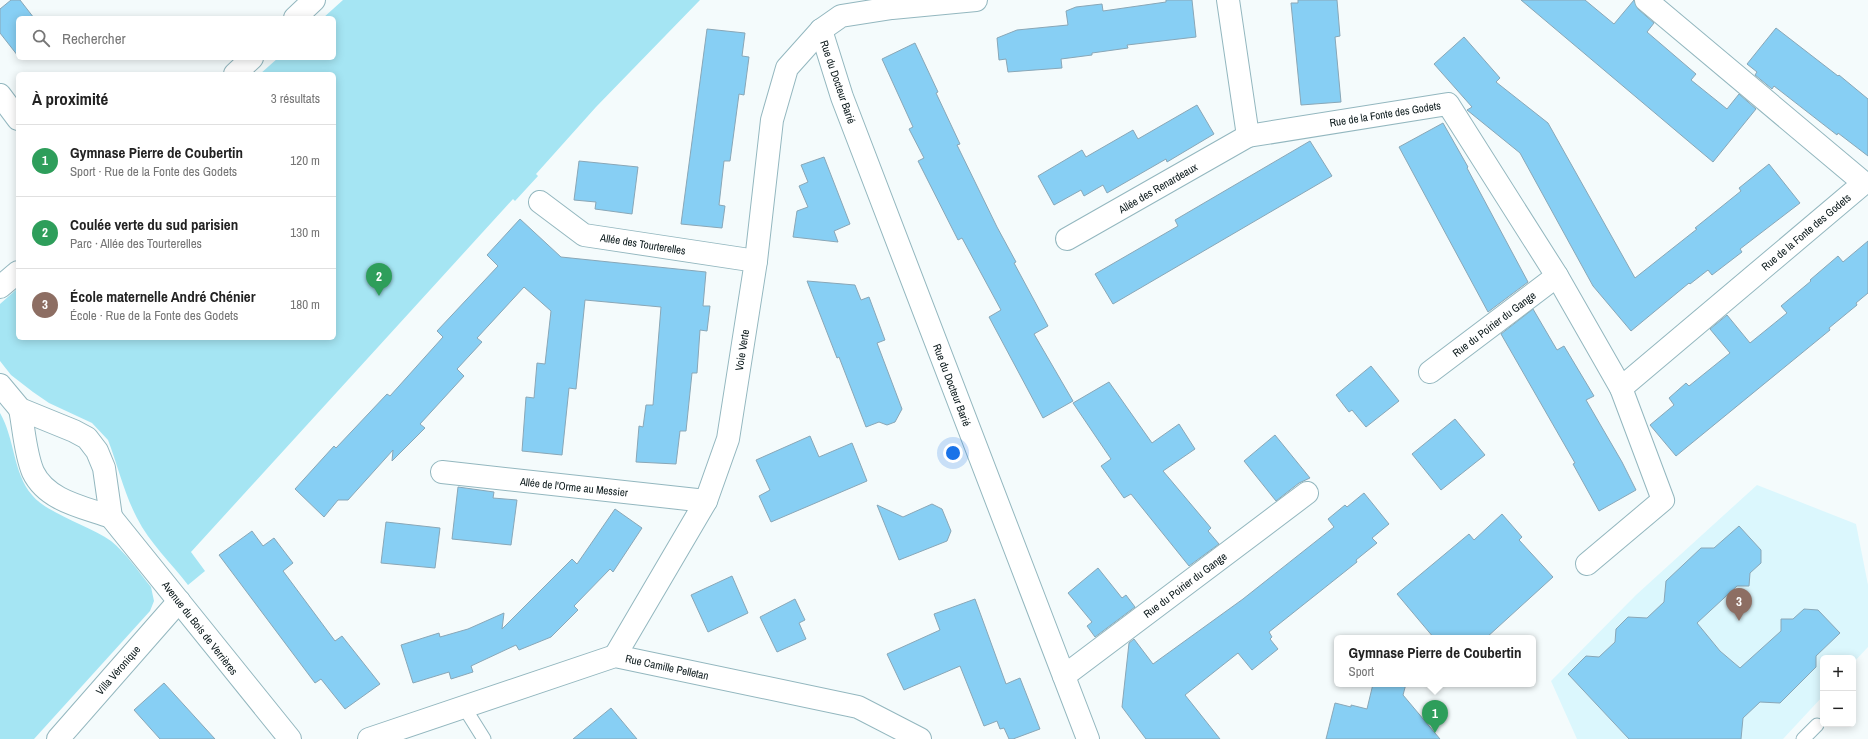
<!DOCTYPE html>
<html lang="fr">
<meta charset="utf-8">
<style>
:root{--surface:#fff;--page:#f2f2f2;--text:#222;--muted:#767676;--line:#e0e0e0;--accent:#7a34a7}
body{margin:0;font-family:"Archivo Narrow",sans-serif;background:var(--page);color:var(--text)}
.controls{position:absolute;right:12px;bottom:12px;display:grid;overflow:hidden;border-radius:6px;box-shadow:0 2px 10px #0003}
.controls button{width:36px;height:36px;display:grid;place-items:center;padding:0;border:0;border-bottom:1px solid var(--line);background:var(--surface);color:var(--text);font:20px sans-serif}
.you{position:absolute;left:953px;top:453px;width:14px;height:14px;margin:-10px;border:3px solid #fff;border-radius:50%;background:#1a73e8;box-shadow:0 0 0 6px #1a73e833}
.badge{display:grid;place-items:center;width:26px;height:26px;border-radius:50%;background:var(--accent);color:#fff;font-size:13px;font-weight:700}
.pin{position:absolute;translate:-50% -33px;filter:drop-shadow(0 1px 2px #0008)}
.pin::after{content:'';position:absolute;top:21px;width:14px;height:12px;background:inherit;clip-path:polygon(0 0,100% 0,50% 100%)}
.popup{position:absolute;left:1334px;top:635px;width:202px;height:52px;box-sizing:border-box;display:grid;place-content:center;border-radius:6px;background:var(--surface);filter:drop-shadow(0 1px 3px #0005);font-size:13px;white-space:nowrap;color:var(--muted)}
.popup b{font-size:15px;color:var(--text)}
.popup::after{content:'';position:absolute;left:50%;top:100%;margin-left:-8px;border:8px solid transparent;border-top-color:var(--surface)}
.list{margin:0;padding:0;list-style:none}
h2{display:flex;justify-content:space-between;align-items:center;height:52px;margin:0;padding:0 16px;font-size:17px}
h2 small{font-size:13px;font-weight:400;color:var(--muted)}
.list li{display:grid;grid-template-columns:26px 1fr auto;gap:12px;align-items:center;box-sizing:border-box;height:72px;padding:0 16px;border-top:1px solid var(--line)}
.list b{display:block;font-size:15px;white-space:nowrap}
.list p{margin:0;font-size:13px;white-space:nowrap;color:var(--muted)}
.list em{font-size:13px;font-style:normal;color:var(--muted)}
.icon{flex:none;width:22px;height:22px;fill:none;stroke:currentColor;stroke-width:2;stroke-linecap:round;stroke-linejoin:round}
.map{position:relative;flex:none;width:1868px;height:739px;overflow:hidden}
.search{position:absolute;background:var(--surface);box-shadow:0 2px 10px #0003;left:16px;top:16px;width:320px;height:44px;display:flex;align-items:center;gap:10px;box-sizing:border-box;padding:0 14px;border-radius:6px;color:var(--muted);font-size:15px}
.panel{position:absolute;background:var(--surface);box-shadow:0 2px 10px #0003;left:16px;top:72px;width:320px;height:268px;border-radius:6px}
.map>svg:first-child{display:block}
</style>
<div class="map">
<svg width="1868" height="739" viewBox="0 0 1868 739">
<rect width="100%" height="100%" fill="#f4fbfc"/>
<polygon fill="#dbf7fd" points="1757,485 1856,524 1868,585 1868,647 1853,663 1853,658 1823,658 1823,696 1783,739 1577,739 1551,681 1636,595"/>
<g fill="#a5e5f3">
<path d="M 343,0 L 700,0 L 596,107 L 536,174 L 538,176 L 515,201 L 513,199 L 191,552 L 205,571 L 188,585 C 172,564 149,542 137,518 C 124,493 118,466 108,440 L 92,423 L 49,403 L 33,392 L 11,375 L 0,361 L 0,304 L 18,288 L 18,338 L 334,338 L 334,74 L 260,74 L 278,58 L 334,58 L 334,18 L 323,18 Z"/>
<path d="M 0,413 C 15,439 13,473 32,495 C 46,513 90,526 111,541 C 126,553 139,572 151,587 L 154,601 L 150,611 L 34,739 L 0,739 Z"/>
</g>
<g fill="#87cff4" stroke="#89a7b7">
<polygon points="11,0 20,0 34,18 18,18 18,56 0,33 0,9"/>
<polygon points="1166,0 1192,0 1196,37 1127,45 1128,48 1092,53 1092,55 1061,59 1062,68 1008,72 1006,59 999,60 997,38 1017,30 1068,25 1066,11 1076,7 1102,4 1103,11 1166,2"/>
<polygon points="1298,0 1337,0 1340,36 1335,37 1341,102 1301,105 1291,3 1298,3"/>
<polygon points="1521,0 1585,0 1614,24 1634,0 1638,9 1654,23 1647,32 1696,74 1691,80 1727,109 1739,94 1756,109 1713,162"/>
<polygon points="1776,28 1838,76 1839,75 1868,99 1868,156 1838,133 1837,135 1774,86 1772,89 1755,75 1757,72 1747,64"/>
<polygon points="707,29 745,33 742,56 749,57 744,95 739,94 730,161 724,161 719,205 725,206 722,228 681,224"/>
<polygon points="1464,37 1500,78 1496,82 1548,123 1635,278 1697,229 1695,228 1741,191 1739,188 1769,164 1800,203 1740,249 1742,252 1712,275 1708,270 1690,284 1689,283 1631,331 1593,286 1520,153 1467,110 1472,107 1434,64"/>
<polygon points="915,43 938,92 936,93 960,144 957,145 997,227 1016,262 1014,263 1048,326 1034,334 1073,401 1043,418 989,317 1001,310 962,238 958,240 918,161 924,158 909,129 913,127 882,59"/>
<polygon points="1197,105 1214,134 1167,162 1166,159 1107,193 1103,185 1084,196 1081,190 1054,205 1038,176 1082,150 1086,157 1133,130 1138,139"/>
<polygon points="1443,123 1468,167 1467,168 1528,282 1488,312 1399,147"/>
<polygon points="1310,141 1332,176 1113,304 1095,274 1178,226 1175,220"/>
<polygon points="824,157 850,224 834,231 838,242 793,237 797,211 808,207 799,186 808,182 801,165"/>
<polygon points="579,161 638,167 632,214 595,209 596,202 574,200"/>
<polygon points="520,219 561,257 706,272 703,306 710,306 707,331 700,330 697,373 692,373 686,431 680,431 676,464 636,462 639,426 643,427 646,405 653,405 661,307 585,300 576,389 569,388 562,455 522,451 526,397 534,398 537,363 545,364 551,311 524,287 477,338 482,342 457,369 464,376 420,424 425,428 392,461 393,450 348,500 338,500 324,517 295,489 334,446 336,448 387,394 390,396 443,337 437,331 498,266 487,255"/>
<polygon points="1868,241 1868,293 1856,303 1857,305 1829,328 1830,330 1676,456 1650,425 1674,405 1669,398 1686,383 1689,386 1730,353 1710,329 1727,315 1750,343 1787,313 1781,306 1811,281 1810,280 1838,256 1843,262"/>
<polygon points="807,281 855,285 861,300 869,297 885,340 877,343 902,409 895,422 887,425 879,422 866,427 839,357 837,358"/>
<polygon points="1533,309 1557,350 1564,346 1594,396 1586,400 1622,462 1636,490 1599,511 1573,464 1575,463 1501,334"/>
<polygon points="1371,366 1399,401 1366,427 1352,410 1349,412 1336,395"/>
<polygon points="1109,382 1152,443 1179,424 1195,449 1163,471 1211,528 1208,531 1219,544 1189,566 1131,494 1124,498 1101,466 1111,459 1073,403"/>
<polygon points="1455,419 1485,455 1441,490 1412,454"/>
<polygon points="1275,435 1310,478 1299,483 1276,501 1244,461"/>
<polygon points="810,436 819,457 852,443 867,481 771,522 759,496 770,490 756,460"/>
<polygon points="458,487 494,492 493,498 517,500 511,545 452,539"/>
<polygon points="1364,493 1389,524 1372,538 1377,543 1356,560 1357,562 1269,632 1272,637 1270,639 1278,649 1252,670 1238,653 1185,695 1220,739 1146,739 1122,707 1129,643 1134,639 1153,664 1243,599 1334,527 1328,519 1345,505 1347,507"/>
<polygon points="932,504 942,509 951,531 947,541 899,560 877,505 903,517"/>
<polygon points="615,509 642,528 613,572 610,569 574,606 578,610 551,637 519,650 516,645 471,666 473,672 451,679 449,672 413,683 401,645 439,633 440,637 468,629 504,613 502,629 572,559 577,564"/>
<polygon points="1502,514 1522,537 1519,540 1553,577 1486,638 1434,638 1397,594 1469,534 1474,540"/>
<polygon points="386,522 440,528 435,568 381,563"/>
<polygon points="1739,526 1761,550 1761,563 1750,573 1749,586 1737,586 1697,623 1720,651 1740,668 1781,631 1781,619 1793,619 1804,609 1818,610 1840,633 1816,656 1816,667 1780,703 1760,702 1743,718 1741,739 1629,739 1568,674 1586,656 1599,657 1615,642 1616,629 1628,617 1647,618 1664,602 1666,581 1701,548 1714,548"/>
<polygon points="252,531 263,546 274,538 293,563 283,571 335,641 342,636 380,684 345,709 321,679 315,683 219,555"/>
<polygon points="1098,568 1122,598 1126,595 1135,607 1095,637 1087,626 1092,622 1068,593"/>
<polygon points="732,576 748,613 708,632 691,595"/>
<polygon points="795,599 805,620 799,623 806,639 777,652 760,617"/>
<polygon points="975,599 1006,684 1020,678 1040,729 1013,739 1009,739 1004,728 1000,729 997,721 984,726 960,666 904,690 887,654 940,630 934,614"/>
<polygon points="164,683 215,739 160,739 134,710"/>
<polygon points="1373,684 1406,684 1403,695 1440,739 1326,739 1335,703 1351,707 1351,705 1367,709"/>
<polygon points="611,708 637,739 573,739"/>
</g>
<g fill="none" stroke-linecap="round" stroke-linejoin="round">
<defs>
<g id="service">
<polyline points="464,707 484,739"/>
<polyline points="1803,739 1817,725"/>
</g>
<g id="minor">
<polyline points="1228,0 1248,136 1448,104 1557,276 1621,388 1864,183 1646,0"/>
<polyline points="295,18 314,0"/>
<polyline points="821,30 842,97 1088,739"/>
<polyline points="235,74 252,58"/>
<polyline points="0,95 18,119"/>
<polyline points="540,202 584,235 756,261"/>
<polyline points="1067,239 1248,136"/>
<polyline points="0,287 18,272"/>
<polyline points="1430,372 1557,276"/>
<polyline points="0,385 20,409 74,431 87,438 97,451 104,468 111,517"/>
<path d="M 20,409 C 24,429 25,453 33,472 C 47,501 83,507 111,517"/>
<polyline points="442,472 706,501"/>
<polyline points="111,517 290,739"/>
<polyline points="1587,564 1663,500 1621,388"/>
<polyline points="615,656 706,501 728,439 756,261 772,120 787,68 821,30 841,16 892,8 976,0"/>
<polyline points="1064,676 1307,493"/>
<polyline points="58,739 179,601"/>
<polyline points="369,739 615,656 858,707 920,739"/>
</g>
</defs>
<use href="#service" stroke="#93b7bf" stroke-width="15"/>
<use href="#minor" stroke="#93b7bf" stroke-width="24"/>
<use href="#service" stroke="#fff" stroke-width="13"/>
<use href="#minor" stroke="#fff" stroke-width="22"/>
</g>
<g text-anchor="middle" stroke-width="3.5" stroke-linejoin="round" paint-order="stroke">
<g font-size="11" fill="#091719" stroke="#fff">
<text transform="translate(838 82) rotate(71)" y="4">Rue du Docteur Barié</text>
<text transform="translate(1385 114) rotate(-9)" y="4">Rue de la Fonte des Godets</text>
<text transform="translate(1158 188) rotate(-30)" y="4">Allée des Renardeaux</text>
<text transform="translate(1806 232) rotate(-40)" y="4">Rue de la Fonte des Godets</text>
<text transform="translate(643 244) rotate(9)" y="4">Allée des Tourterelles</text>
<text transform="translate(1494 324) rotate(-37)" y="4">Rue du Poirier du Gange</text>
<text transform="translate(742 350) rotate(-81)" y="4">Voie Verte</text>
<text transform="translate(952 385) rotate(69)" y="4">Rue du Docteur Barié</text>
<text transform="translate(574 487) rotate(6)" y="4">Allée de l'Orme au Messier</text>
<text transform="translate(1185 585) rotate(-37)" y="4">Rue du Poirier du Gange</text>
<text transform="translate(200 628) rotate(52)" y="4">Avenue du Bois de Verrières</text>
<text transform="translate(667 667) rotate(12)" y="4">Rue Camille Pelletan</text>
<text transform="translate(118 670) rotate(-49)" y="4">Villa Véronique</text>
</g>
</g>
</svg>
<div class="controls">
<button>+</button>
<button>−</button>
</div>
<div class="you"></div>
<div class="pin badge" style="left:1435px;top:733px;background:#2e9e5b">1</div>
<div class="popup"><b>Gymnase Pierre de Coubertin</b>Sport</div>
<div class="pin badge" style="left:379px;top:296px;background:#2e9e5b">2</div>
<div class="pin badge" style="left:1739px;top:621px;background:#8d6e63">3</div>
<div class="search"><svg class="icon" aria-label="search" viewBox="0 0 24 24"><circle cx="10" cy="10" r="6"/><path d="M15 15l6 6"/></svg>Rechercher</div>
<section class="panel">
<h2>À proximité<small>3 résultats</small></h2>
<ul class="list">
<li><span class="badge" style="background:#2e9e5b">1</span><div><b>Gymnase Pierre de Coubertin</b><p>Sport · Rue de la Fonte des Godets</p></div><em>120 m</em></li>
<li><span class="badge" style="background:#2e9e5b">2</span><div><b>Coulée verte du sud parisien</b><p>Parc · Allée des Tourterelles</p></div><em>130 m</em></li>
<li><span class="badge" style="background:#8d6e63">3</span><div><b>École maternelle André Chénier</b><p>École · Rue de la Fonte des Godets</p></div><em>180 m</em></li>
</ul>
</section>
</div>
